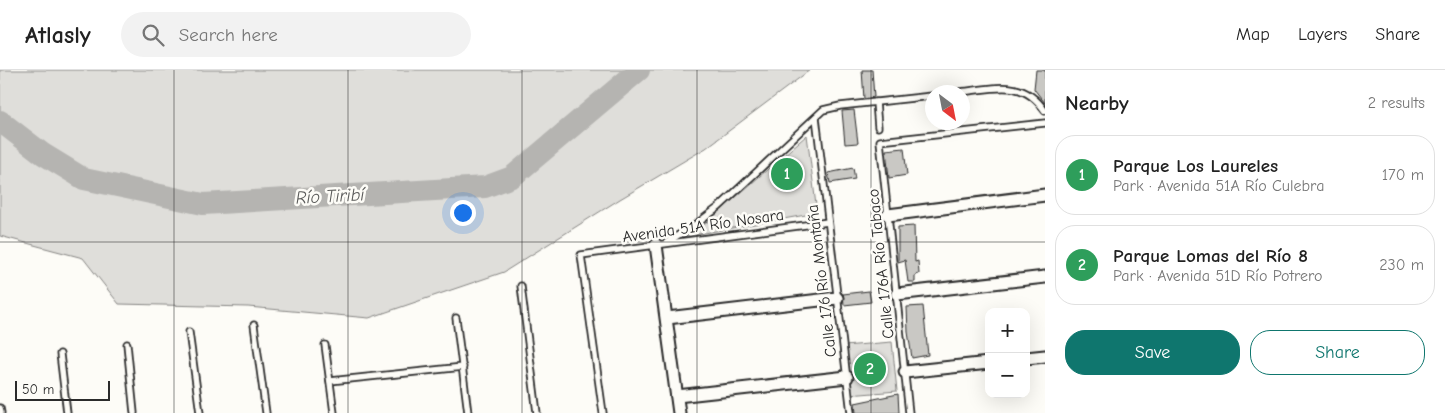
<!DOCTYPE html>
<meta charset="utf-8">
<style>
:root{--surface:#fff;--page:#f2f2f2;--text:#222;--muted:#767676;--line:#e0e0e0;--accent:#0f766e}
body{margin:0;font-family:"Comic Neue",sans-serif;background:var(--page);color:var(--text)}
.controls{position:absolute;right:15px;bottom:15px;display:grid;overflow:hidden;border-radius:10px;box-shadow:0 5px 20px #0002}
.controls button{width:45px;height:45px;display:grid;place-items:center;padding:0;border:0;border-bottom:1px solid var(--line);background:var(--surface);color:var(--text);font:25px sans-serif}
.compass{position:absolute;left:925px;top:15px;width:45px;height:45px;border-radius:50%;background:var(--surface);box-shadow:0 5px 20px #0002;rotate:148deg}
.scale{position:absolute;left:15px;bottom:12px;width:95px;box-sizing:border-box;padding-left:5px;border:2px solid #2b2b2b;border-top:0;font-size:14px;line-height:18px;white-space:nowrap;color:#2b2b2b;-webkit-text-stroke:4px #fdfcf7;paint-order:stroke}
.you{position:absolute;left:462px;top:142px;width:18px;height:18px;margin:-12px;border:4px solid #fff;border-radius:50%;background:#1a73e8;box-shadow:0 0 0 8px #1a73e833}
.badge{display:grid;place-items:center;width:32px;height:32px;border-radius:50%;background:var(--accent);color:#fff;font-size:16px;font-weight:700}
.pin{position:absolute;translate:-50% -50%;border:2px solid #fff;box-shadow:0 1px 5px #0006}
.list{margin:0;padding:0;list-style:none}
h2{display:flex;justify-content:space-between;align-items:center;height:65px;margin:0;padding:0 20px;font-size:21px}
h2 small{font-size:16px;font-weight:400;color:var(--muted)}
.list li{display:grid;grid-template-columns:32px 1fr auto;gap:15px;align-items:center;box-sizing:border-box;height:80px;margin:0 10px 10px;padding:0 10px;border:1px solid var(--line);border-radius:20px}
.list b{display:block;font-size:19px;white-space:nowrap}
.list p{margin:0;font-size:16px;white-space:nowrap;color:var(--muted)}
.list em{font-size:16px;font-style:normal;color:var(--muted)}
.actions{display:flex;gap:10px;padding:15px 20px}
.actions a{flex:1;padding:11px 0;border:1px solid var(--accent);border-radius:20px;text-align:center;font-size:18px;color:var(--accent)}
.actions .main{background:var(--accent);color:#fff}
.icon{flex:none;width:28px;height:28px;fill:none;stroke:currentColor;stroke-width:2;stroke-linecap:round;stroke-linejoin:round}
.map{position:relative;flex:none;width:1045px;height:343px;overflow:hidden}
header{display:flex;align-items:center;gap:30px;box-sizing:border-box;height:70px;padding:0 25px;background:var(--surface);border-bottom:1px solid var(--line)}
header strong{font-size:24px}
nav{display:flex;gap:28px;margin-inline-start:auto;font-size:18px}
.search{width:350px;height:45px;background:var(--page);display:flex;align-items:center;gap:12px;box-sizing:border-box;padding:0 18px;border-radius:28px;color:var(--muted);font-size:19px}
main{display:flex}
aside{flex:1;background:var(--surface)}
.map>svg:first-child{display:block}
</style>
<header>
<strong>Atlasly</strong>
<div class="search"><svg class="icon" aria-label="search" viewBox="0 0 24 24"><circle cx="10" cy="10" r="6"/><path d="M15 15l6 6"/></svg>Search here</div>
<nav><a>Map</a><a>Layers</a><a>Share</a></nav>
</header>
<main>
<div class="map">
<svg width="1045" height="343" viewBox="0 0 1045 343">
<rect width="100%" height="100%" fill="#fdfcf7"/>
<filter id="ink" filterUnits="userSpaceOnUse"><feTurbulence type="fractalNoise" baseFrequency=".02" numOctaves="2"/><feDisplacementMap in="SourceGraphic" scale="10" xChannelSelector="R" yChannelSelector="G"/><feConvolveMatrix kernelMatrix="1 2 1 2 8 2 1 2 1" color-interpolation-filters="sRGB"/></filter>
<g filter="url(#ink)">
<g fill="#dfdeda" stroke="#858482">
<polygon points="0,0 810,0 706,78 620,129 504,202 369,248 248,237 119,234 83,188 0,166"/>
<polygon points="807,65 817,143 682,167 704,155"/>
<polygon points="892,272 897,321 849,325 844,276"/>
</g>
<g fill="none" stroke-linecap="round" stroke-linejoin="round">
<polyline stroke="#b5b4b1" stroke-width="22" points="0,51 43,84 84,109 203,134 485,117 512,107 639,0"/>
</g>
<g fill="#c9c8c4" stroke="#2b2b2b">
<polygon points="862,0 872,0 874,27 864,29"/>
<polygon points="1036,0 1045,0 1045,33 1034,19"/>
<polygon points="854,40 858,73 845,74 842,41"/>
<polygon points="904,78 907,105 889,108 886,80"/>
<polygon points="853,98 855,109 830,113 828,103"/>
<polygon points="914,156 915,192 918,191 919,204 915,205 915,212 908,212 905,190 898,192 898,157"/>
<polygon points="869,221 871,232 844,235 843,224"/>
<polygon points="923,236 928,285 912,288 908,262 907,237"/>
<polygon points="898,324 899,343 856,343 855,333"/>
</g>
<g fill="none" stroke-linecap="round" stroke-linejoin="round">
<defs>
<g id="service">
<path d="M 959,22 C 995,19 1022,7 1045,41"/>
<polyline points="876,32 878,57"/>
<polyline points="816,47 851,343"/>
<polyline points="667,172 695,155 719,137 823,40 840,36 932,26"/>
<polyline points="521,216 537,343"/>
<polyline points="456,248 468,343"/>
<polyline points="254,255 266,343"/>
<polyline points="189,262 200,343"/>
<polyline points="127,274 134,343"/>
<polyline points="325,275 334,343"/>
<polyline points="60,284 67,343"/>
<polyline points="330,311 463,297"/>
<polyline points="0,338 1,343"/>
<polyline points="603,343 581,185 828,152"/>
<polyline points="909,343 880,71 1045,53"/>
</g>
<g id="minor">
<polyline points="888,145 1045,125"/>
<polyline points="656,175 679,343"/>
<polyline points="897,224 1045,207"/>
<polyline points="667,248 837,228"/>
<polyline points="1026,288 1045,286"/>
<polyline points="905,302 989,293"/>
<polyline points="677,326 847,307"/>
</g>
</defs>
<use href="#service" stroke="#2b2b2b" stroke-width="9"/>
<use href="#minor" stroke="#2b2b2b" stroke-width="15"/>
<use href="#service" stroke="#fdfcf7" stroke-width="5.5"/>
<use href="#minor" stroke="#fdfcf7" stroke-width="11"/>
</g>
</g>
<path fill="none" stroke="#2b2b2b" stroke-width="1" stroke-opacity="0.55" d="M 174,0 L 174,343M 348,0 L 348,343M 522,0 L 522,343M 697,0 L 697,343M 871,0 L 871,343M 0,172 L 1045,172"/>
<g text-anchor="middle" stroke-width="5" stroke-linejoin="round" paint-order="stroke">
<g font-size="16" fill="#2b2b2b" stroke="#fdfcf7">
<text transform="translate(703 155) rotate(-8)" y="6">Avenida 51A Río Nosara</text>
<text transform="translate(880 194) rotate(-96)" y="6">Calle 176A Río Tabaco</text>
<text transform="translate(821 211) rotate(-97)" y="6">Calle 176 Río Montaña</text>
</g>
<g font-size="18" font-style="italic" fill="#5b5b5a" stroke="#fdfcf7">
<text transform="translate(330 126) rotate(-3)" y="6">Río Tiribí</text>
</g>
</g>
</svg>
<div class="controls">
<button>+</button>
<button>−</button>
</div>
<svg class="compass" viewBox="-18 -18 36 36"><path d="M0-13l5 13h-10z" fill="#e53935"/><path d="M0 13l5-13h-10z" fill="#767676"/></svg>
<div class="scale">50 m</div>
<div class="you"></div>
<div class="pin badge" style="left:787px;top:104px;background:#2e9e5b">1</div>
<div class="pin badge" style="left:870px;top:299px;background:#2e9e5b">2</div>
</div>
<aside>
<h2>Nearby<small>2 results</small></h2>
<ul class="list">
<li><span class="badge" style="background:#2e9e5b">1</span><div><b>Parque Los Laureles</b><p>Park · Avenida 51A Río Culebra</p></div><em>170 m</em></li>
<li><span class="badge" style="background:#2e9e5b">2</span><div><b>Parque Lomas del Río 8</b><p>Park · Avenida 51D Río Potrero</p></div><em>230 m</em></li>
</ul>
<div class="actions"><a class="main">Save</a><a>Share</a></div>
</aside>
</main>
